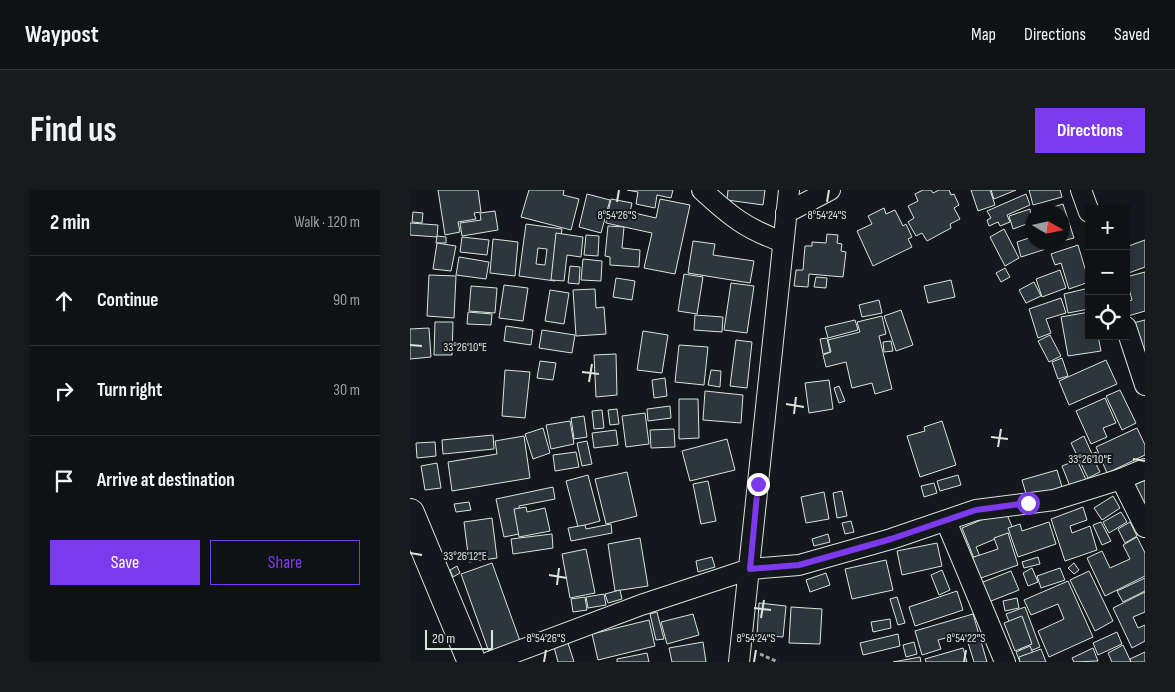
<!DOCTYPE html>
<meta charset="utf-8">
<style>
:root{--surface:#0f1215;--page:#181b1e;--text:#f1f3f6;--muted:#9b9ea0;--line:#2f3234;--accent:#7c3aed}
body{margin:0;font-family:"Sofia Sans Condensed",sans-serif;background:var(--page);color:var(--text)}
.controls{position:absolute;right:15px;top:15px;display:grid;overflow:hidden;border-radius:0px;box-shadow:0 2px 12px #0003}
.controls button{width:45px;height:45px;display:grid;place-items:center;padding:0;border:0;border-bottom:1px solid var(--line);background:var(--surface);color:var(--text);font:25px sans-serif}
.compass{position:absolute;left:615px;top:15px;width:45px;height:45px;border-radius:50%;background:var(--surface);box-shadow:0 2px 12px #0003;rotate:99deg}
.scale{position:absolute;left:15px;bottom:12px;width:68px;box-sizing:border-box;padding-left:5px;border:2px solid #d8e6dc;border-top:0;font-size:14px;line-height:18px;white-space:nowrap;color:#d8e6dc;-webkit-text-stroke:4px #14181c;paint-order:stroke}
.stop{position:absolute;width:15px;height:15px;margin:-11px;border:4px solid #7c3aed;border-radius:50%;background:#fff}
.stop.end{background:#7c3aed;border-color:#fff;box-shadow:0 1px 5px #0008}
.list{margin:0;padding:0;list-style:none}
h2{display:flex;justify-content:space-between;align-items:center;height:65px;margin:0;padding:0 20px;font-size:21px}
h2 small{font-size:16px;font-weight:400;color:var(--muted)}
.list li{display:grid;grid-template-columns:32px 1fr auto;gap:15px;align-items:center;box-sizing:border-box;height:90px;padding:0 20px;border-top:1px solid var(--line)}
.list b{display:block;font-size:19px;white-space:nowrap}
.list em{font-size:16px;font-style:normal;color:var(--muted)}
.actions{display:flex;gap:10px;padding:15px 20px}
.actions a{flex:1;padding:11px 0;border:1px solid var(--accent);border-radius:0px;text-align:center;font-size:18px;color:var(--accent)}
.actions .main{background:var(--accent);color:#fff}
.icon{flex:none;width:28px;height:28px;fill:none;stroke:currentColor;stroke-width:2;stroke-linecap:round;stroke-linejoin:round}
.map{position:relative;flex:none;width:735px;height:472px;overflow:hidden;border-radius:0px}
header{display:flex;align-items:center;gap:30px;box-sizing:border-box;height:70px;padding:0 25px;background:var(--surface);border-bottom:1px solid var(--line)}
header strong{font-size:24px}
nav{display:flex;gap:28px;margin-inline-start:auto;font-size:18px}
.intro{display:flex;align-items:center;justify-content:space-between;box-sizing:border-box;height:120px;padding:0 30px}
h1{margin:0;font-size:35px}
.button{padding:12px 22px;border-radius:0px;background:var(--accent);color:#fff;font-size:18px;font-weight:700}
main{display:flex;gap:30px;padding:0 30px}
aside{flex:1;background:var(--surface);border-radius:0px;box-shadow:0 2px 12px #0003}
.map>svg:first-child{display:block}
</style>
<header>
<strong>Waypost</strong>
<nav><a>Map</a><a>Directions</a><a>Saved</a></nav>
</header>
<div class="intro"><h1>Find us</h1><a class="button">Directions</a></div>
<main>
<aside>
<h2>2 min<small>Walk · 120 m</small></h2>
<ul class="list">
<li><svg class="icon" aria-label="ahead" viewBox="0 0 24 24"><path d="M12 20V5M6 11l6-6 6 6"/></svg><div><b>Continue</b></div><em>90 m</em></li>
<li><svg class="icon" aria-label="right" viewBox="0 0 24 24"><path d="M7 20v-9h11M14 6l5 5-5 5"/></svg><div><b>Turn right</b></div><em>30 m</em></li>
<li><svg class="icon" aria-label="arrive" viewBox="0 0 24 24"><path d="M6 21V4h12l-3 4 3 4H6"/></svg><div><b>Arrive at destination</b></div></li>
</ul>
<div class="actions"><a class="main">Save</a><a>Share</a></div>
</aside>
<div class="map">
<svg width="735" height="472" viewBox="0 0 735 472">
<rect width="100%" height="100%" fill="#14181c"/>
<g fill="#2c363c" stroke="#d8e6dc" fill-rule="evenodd">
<polygon points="28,0 68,0 71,22 64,23 66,29 48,32 50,42 35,45"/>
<polygon points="119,0 154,0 153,5 169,9 161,40 111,27"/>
<polygon points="217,0 263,0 261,8 247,5 245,18 226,14 228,2"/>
<polygon points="318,0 355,0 353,15 317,10"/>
<polygon points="513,0 521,0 523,3 529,0 539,0 541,5 544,4 549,15 544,18 550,29 540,34 541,38 517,51 512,43 506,46 498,32 504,28 498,16 508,11 505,4"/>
<polygon points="561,0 580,0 585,15 568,21"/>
<polygon points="581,0 606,0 584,9"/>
<polygon points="619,0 650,0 652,7 623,15"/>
<polygon points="177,4 200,10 191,43 169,37"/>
<polygon points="616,4 620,15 597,25 600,32 590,36 588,32 579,36 577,30 581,28 577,21"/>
<polygon points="201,9 222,13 220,22 246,28 250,9 280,15 265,84 234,78 242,43 196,33"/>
<polygon points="653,14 664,48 652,51 652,22 630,21"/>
<polygon points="474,18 476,24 485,20 493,36 496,34 502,47 498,49 502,57 463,76 447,41 462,34 458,26"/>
<polygon points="620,19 622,32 603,39 599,26"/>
<polygon points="85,21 88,40 52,46 50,33 71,30 70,23"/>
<polygon points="3,22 13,23 12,33 2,32"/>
<polygon points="0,33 28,35 27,47 0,45"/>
<path d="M 116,34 L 152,39 L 145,91 L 109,86 ZM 128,58 L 137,59 L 135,75 L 126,74 Z"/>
<polygon points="198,36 214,37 212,58 230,60 229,77 200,75 200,67 195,66"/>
<polygon points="594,39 609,68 595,76 580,47"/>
<polygon points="146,43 173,47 171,67 157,65 154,91 141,90"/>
<polygon points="417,44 428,45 427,53 432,54 431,61 436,62 433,87 399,84 398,97 384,96 386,80 393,80 395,56 402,56 402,52 416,53"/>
<polygon points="176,45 189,46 188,66 174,65"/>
<polygon points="27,46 36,47 36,53 26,53"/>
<polygon points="52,47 79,50 77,65 50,62"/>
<polygon points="622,47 622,52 637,52 639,58 611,67 607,52"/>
<polygon points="83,49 108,52 105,86 80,83"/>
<polygon points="735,50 735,77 716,84 716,57"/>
<polygon points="283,51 305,54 303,65 344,71 340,93 278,83"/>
<polygon points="27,53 46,56 41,81 23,79"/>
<polygon points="668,55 679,92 659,99 651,73 645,75 641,64"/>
<polygon points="49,67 79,72 76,89 46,85"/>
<polygon points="173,69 192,71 191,91 171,90"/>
<polygon points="160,76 170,77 169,94 158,93"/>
<polygon points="595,78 600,87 591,92 586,83"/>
<polygon points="650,80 656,98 632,107 626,89"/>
<polygon points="735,82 735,121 718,126 716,112 722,110 716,87"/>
<polygon points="274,84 293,87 287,124 268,121"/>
<polygon points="19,85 46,86 44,128 17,126"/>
<polygon points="406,87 417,88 416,98 404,97"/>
<polygon points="206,88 225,91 222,110 203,107"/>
<polygon points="541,90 545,107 518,113 514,96"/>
<polygon points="624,92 631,106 616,113 609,100"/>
<polygon points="321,93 344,96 337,143 314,140"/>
<polygon points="94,95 118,98 113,131 89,128"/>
<polygon points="61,96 87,98 85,123 59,121"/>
<polygon points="679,98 679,119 658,123 654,104"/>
<polygon points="185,99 186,118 194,117 196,144 166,146 163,100"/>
<polygon points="140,100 159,103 154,134 135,131"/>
<polygon points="651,108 656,123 636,129 641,143 628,148 619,119"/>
<polygon points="469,110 472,123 452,127 449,115"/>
<polygon points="491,120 503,155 486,161 474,126"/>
<polygon points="58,122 82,124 81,135 57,134"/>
<polygon points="679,122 679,146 688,146 691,161 658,166 651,127"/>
<polygon points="285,125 313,127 312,142 284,140"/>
<polygon points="472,126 476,144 469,146 482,199 465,204 462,193 442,198 436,172 416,177 413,165 421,162 418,150 450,142 447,132"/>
<polygon points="445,130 448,140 418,148 415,137"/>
<polygon points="735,130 735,160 730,161 723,133"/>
<polygon points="25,132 43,132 42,165 24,165"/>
<polygon points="96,136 123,140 121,155 94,151"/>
<polygon points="19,138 21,167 0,169 0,139"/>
<polygon points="132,140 165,145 162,163 129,158"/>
<polygon points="233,141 258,145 252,183 227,180"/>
<polygon points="640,145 651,166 639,172 628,151"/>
<polygon points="417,148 420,162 413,164 410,149"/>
<polygon points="326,150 342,152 337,198 320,196"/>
<polygon points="481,151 483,161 474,162 473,152"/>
<polygon points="269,155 298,157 294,195 265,192"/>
<polygon points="206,164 207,205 186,207 184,165"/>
<polygon points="652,168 658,186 648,189 642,172"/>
<polygon points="696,170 707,194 659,215 649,191"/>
<polygon points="130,171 146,173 143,190 127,188"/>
<polygon points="95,180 120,182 115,228 92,226"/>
<polygon points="301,180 311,181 310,197 298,195"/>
<polygon points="255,188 257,206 244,208 242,190"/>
<polygon points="419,190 423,219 399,223 395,193"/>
<polygon points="429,196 435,211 429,213 424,198"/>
<polygon points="710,200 726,233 712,240 696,206"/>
<polygon points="295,201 333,205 331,233 293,230"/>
<polygon points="695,208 706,233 693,238 697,247 681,254 666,221"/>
<polygon points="269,209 288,209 289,248 269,249"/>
<polygon points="260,216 261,228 238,231 237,219"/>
<polygon points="207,219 209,234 200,235 198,220"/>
<polygon points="192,220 194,238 184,239 182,221"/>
<polygon points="235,223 239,254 216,257 212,226"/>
<polygon points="174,226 177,247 164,249 161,228"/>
<polygon points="160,231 164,254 141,259 136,235"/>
<polygon points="532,231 546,275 510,287 497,246 515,241 514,237"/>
<polygon points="133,238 140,263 123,269 115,244"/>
<polygon points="727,238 735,255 735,265 697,283 686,257"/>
<polygon points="264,239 265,257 241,258 240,240"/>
<polygon points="206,240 208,255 184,258 182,243"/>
<polygon points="83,245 84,259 33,264 32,250"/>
<polygon points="114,246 120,288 42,301 38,272 87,264 85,251"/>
<polygon points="674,246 682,264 686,262 691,272 686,274 690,282 678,288 661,253"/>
<polygon points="317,249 325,280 280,291 272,261"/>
<polygon points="177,251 182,274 172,276 167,253"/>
<polygon points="25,252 26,266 7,268 6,253"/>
<polygon points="166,262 169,277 145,281 143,265"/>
<polygon points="667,270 677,292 661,299 652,276"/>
<polygon points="27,273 31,298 15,300 11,276"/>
<polygon points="647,280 652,297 617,307 612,290"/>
<polygon points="217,282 227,326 196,334 185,289"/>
<polygon points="178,285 190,331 168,337 156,291"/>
<polygon points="548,285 551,295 530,301 527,291"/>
<polygon points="735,290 735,322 719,297"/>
<polygon points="298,291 306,331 291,334 283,294"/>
<polygon points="524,293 527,303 514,307 511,296"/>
<polygon points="143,297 145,309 109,316 114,343 94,347 86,309"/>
<polygon points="432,301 437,326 427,328 423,303"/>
<polygon points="414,302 419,329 396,333 391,307"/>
<polygon points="703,306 710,318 692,330 684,318"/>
<polygon points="59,312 61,320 46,322 44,314"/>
<polygon points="116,317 117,322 135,318 140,341 109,347 104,319"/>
<polygon points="673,317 677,330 660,336 662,343 680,336 687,360 655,371 641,329"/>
<polygon points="595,320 604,341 566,357 577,383 571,386 552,338"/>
<polygon points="711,322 717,332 699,343 693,332"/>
<polygon points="82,328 87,368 59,372 54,332"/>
<polygon points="441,331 444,342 435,344 432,333"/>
<polygon points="639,332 646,354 608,367 598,338 610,334 612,341"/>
<polygon points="691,332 701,351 692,355 683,335"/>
<polygon points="720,332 727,346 715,353 708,339"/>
<polygon points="201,334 202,343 161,351 158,338 175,335 176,339"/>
<polygon points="598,343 608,375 568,389 561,368 588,359 584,348"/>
<polygon points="142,344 143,358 103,364 101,349"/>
<polygon points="418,344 420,352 404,356 402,349"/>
<polygon points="727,347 735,363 735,386 695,406 677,368 692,361 700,378 720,369 713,355"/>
<polygon points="230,348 238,396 205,401 198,354"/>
<polygon points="527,353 532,376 492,385 487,361"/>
<polygon points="176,359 185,403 160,408 152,364"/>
<polygon points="302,367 305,377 288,382 286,371"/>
<polygon points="628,367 630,374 614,378 612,372"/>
<polygon points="476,370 483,400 442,409 435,379"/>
<polygon points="82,373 110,451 79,462 51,384"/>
<polygon points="664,373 669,380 664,384 658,378"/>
<polygon points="47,376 50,383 43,387 40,380"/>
<polygon points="622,378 628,392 618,396 613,383"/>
<polygon points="650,378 655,390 631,398 627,386"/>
<polygon points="532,380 540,400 529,405 521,385"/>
<polygon points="601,381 609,400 576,413 568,394"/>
<polygon points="679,381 703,431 685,441 660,390"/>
<polygon points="416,383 420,395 400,402 396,390"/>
<polygon points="735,388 735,401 713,412 707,401"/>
<polygon points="658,391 683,447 639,467 628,441 654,429 648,414 621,425 614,410"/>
<polygon points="210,400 212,409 198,413 195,404"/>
<polygon points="547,401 553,420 505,436 499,417"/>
<polygon points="735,402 735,422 723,427 728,438 735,435 735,451 722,458 703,418"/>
<polygon points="194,404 196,415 178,418 176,407"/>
<polygon points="175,407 177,420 163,422 161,409"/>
<polygon points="487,407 495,433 488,435 480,409"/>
<polygon points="607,408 609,418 595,421 593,411"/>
<polygon points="349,413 376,416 373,447 347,445"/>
<polygon points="381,417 412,419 410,454 379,453"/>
<polygon points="615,417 630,457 612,464 596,424"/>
<polygon points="247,422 254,449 246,450 240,424"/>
<polygon points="283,424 289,445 257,454 251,432"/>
<polygon points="563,424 577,472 564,472 555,443 528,450 531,459 512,465 505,441"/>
<polygon points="612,426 622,454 605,461 594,433"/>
<polygon points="480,429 481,438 463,442 461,432"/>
<polygon points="239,430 245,456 188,470 182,444"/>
<polygon points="707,442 712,454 688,465 683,453"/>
<polygon points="488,444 490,456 453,465 450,453"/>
<polygon points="293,452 296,472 262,472 259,458"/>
<polygon points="504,452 507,464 496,467 493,455"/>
<polygon points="158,453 164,472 148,472 144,457"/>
<polygon points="713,455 721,472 702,472 698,463"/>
<polygon points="620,456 625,468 610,472 606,462"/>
<polygon points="553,458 557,472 516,472 515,469"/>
<polygon points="683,458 688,471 664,472 662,468"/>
<polygon points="631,459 636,472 610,472 609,467"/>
<polygon points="735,462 735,472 721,472 720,469"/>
<polygon points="237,463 239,472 207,472 207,469"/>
<polygon points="510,467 511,472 483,472"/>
</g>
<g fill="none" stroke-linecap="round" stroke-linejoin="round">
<defs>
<g id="street">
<path d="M 292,0 C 320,26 336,39 373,52"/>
<polyline points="671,0 679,22"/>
<polyline points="376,23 420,0"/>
<polyline points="716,137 735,195"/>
<polyline points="711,289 735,337"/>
<polyline points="536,331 595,472"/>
<polyline points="79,472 231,415 340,379 389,375 481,349 566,320 644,310 711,289 735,279"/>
<polyline points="329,472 379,0"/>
</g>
<polyline id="secondary" points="0,323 62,472"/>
</defs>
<use href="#street" stroke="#d8e6dc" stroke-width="22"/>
<use href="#secondary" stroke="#d8e6dc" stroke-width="30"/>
<polyline stroke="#9da8a2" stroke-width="3" stroke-dasharray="4 2.5" stroke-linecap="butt" points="350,464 368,472"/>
<use href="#street" stroke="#14181c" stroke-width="20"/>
<use href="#secondary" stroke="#14181c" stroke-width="28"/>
</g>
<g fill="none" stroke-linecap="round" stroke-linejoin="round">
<polyline stroke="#7c3aed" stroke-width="6" points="348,294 340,379 389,375 481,349 566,320 618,313"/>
</g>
<path fill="none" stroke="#d8e6dc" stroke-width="2" d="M 207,12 L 209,0M 417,12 L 419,0M 0,155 L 12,156M 172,182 L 189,184M 179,192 L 182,174M 376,214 L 394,217M 384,224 L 386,207M 581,247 L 598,249M 588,257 L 591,239M 723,269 L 735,271M 0,363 L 12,365M 139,385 L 157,388M 147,395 L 149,378M 344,418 L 361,420M 351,428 L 354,410M 134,472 L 136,460M 344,472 L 346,460M 554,472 L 556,460"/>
<g font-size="12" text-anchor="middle" fill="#d8e6dc" stroke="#14181c" stroke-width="4" stroke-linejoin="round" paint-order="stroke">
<text x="207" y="29">8°54'26"S</text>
<text x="417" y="29">8°54'24"S</text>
<text x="55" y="161">33°26'10"E</text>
<text x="680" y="273">33°26'10"E</text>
<text x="55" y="370">33°26'12"E</text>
<text x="136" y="452">8°54'26"S</text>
<text x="346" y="452">8°54'24"S</text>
<text x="556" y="452">8°54'22"S</text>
</g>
</svg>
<div class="controls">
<button>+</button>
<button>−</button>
<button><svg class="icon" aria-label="locate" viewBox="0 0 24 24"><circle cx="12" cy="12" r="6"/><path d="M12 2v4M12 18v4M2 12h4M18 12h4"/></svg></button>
</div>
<svg class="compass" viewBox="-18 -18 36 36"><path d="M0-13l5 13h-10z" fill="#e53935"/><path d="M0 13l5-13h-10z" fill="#9b9ea0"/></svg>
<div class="scale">20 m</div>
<div class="stop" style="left:618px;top:313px"></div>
<div class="stop end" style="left:348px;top:294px"></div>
</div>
</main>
